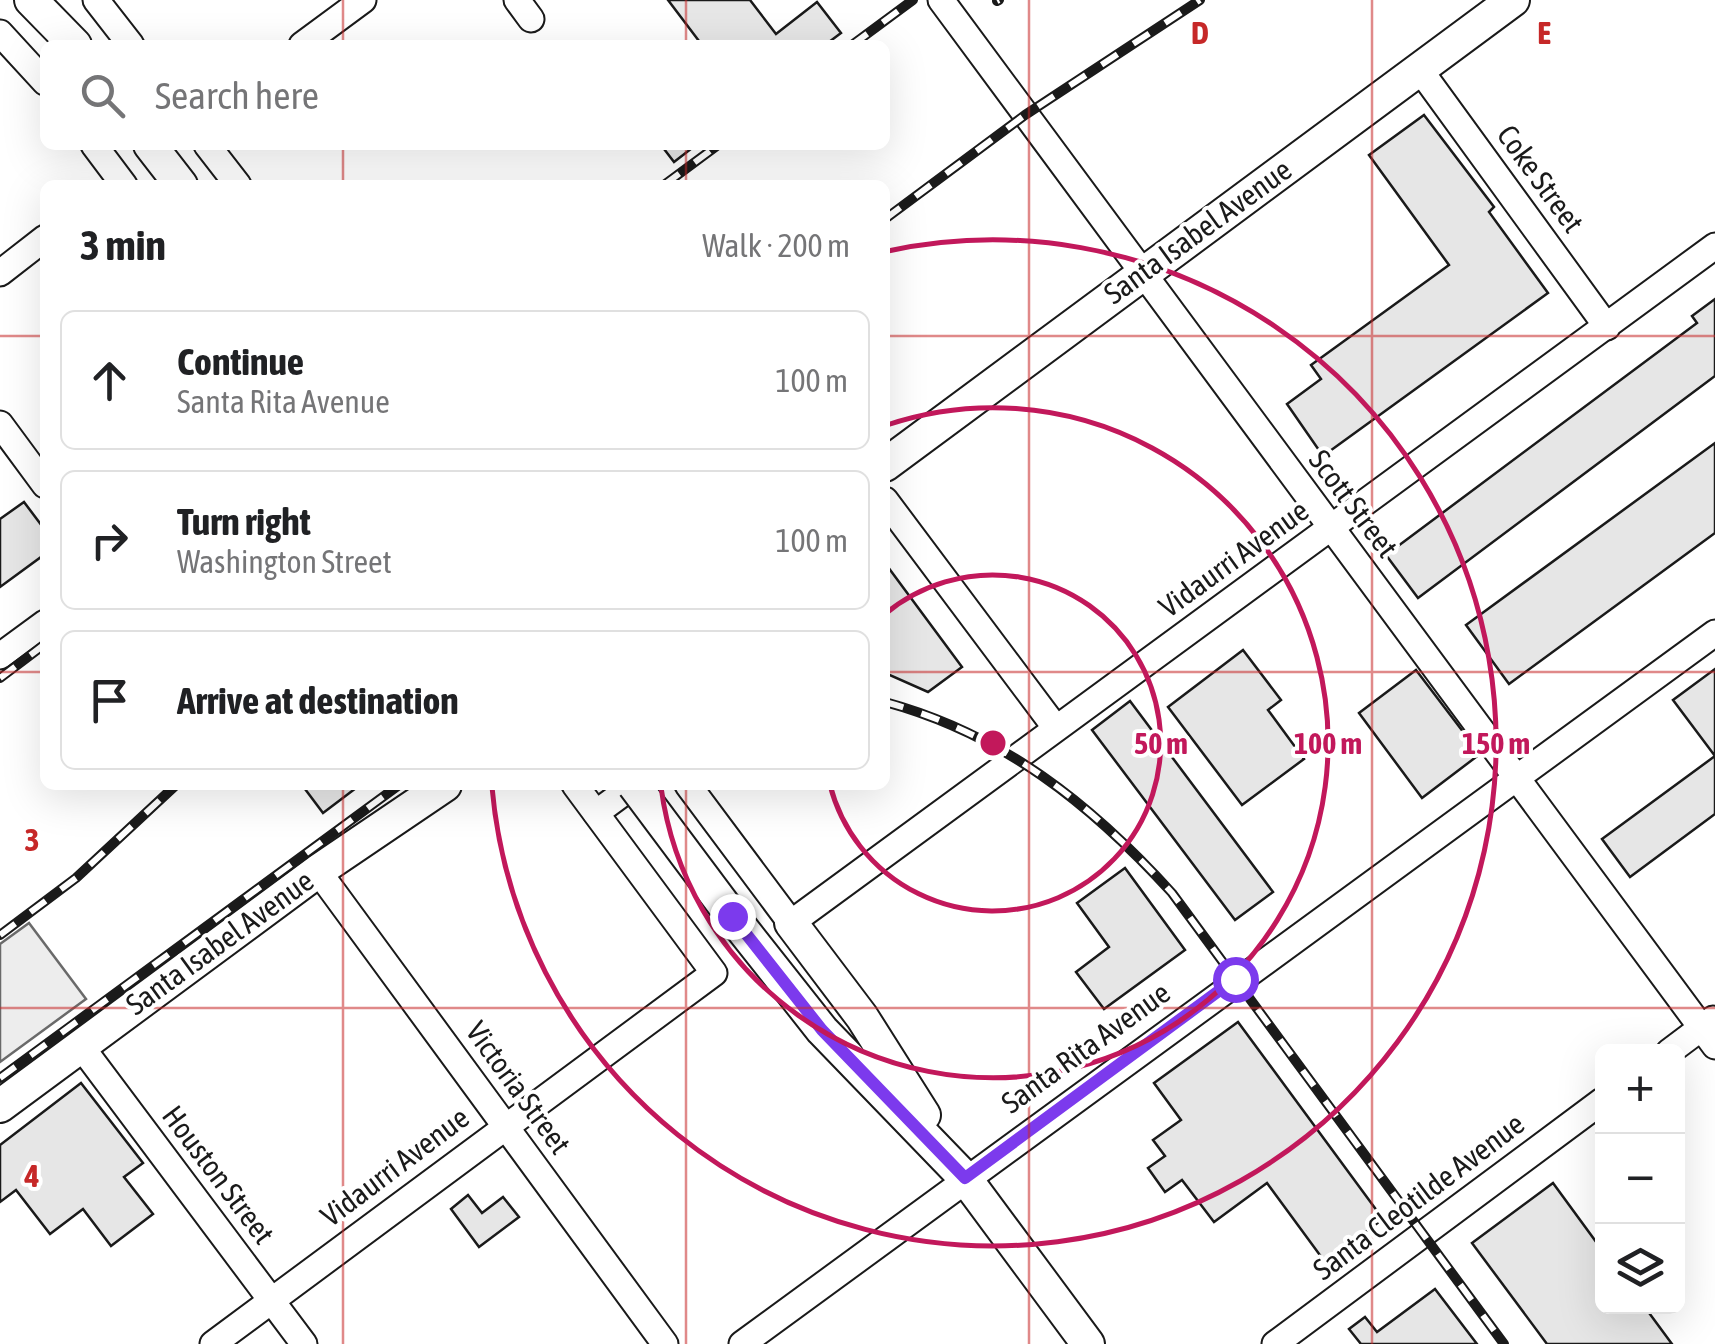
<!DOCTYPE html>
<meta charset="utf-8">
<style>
:root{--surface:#fff;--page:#f2f2f2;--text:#202124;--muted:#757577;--line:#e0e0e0}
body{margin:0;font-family:"Asap Condensed",sans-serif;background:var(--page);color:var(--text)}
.controls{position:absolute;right:30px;bottom:30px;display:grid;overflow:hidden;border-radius:15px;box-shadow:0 10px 40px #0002}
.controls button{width:90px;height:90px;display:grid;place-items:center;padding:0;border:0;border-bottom:2px solid var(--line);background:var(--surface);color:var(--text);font:50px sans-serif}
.stop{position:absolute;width:30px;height:30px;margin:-22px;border:8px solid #7c3aed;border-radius:50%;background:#fff}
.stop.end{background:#7c3aed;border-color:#fff;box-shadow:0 2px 10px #0008}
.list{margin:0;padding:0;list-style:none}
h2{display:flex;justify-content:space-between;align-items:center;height:130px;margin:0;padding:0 40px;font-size:42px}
h2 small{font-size:32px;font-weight:400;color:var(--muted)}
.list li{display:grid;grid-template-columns:65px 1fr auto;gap:30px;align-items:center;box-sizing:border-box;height:140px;margin:0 20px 20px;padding:0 20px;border:2px solid var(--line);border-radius:15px}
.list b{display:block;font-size:38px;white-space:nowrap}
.list p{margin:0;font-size:32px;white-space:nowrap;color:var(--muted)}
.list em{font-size:32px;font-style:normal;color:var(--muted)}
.icon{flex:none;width:55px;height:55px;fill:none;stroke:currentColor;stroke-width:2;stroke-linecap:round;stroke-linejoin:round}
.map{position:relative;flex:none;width:1715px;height:1344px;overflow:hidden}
.search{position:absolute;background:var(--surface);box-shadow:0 10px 40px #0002;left:40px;top:40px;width:850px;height:110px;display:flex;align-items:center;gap:25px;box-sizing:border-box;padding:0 35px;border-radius:15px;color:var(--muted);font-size:38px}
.panel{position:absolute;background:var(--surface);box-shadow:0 10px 40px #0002;left:40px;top:180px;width:850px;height:610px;border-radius:15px}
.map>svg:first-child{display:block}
</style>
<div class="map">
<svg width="1715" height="1344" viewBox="0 0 1715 1344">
<rect width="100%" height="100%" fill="#fff"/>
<polygon fill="#ededed" stroke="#6a6a6a" stroke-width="2.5" points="29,923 86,999 0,1062 0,944"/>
<g fill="#e6e6e6" stroke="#1a1a1a" stroke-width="2.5">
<polygon points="668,0 750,0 776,34 817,2 841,33 825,45 702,45"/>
<polygon points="1424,115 1494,207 1489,212 1548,293 1323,456 1287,404 1321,379 1311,365 1449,265 1369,155"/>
<polygon points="661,145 696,145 674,162"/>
<polygon points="1715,299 1715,376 1418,598 1386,555 1697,323 1692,316"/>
<polygon points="1715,443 1715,533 1509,684 1466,625"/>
<polygon points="24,502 45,530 45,554 0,587 0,519"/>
<polygon points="885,563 962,667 928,692 885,673"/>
<polygon points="1243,650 1281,700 1268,710 1304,759 1242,805 1168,707"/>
<polygon points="1715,669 1715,814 1630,877 1602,839 1715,756 1673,700"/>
<polygon points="1416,670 1480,754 1422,798 1359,713"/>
<polygon points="1130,701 1273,892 1235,920 1092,730"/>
<polygon points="302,785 360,785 323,813"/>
<polygon points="1125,868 1185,950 1104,1009 1076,972 1109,947 1077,903"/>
<polygon points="1238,1022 1383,1219 1325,1262 1267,1183 1214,1222 1182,1180 1165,1192 1148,1168 1165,1156 1153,1140 1181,1120 1154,1083"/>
<polygon points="81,1083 143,1163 124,1177 153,1214 111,1246 83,1209 50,1234 16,1190 0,1202 0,1145"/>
<polygon points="1553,1183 1602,1250 1602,1306 1644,1306 1672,1344 1547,1344 1472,1243"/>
<polygon points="468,1195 482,1213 503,1197 519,1217 479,1247 451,1209"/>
<polygon points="1435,1289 1477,1344 1361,1344 1349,1329 1365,1317 1377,1332"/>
</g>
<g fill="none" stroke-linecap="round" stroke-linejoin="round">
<defs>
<g id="minor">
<polyline points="96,0 131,45"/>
<polyline points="517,0 531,19"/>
<polyline points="941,0 1715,1046"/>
<polyline points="0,33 45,82"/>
<polyline points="302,45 363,0"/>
<polyline points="1420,70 1607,327"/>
<polyline points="94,145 124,185"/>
<polyline points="207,145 238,185"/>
<polyline points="0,273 45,238"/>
<polyline points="0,424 45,485"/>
<polyline points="885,500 1055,727"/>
<polyline points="0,656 45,623"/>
<polyline points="688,785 791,923 1715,246"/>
<polyline points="596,813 634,785"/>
<polyline points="318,871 665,1344"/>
<polyline points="80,1045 304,1344"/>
<polyline points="1669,1052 1713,1019"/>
<polyline points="213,1344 714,973 575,785"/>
<polyline points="742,1344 1715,633"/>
<polyline points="1275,1344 1602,1101"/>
</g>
<g id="major">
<polyline points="31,0 75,45"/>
<polyline points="150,145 181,185"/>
<polyline points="885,465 1513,0"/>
<polyline points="732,916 822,1030 965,1178 1088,1344"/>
<polyline points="791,923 862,1017 924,1115"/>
<polyline points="0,1106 318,871 445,785"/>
</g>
</defs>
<use href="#minor" stroke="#1a1a1a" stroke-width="29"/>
<use href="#major" stroke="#1a1a1a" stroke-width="36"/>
<use href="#minor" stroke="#fff" stroke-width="25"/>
<use href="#major" stroke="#fff" stroke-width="32"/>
<defs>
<g id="rail">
<polyline points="997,1 999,0"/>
<polyline points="852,45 913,0"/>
<polyline points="664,185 718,145"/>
<polyline points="885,219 1025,115 1200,0"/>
<polyline points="0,678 45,644"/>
<path d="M 885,702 C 1003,734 1091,804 1172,893 L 1504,1344"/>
<polyline points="0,935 76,878 176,785"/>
<polyline points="0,1078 399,785"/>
</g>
</defs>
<use href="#rail" stroke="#1a1a1a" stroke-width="10"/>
<use href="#rail" stroke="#fff" stroke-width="6" stroke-dasharray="19" stroke-linecap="butt"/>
<defs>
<polyline id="major-bridge" points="634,785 732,916"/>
</defs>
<use href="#major-bridge" stroke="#1a1a1a" stroke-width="36" stroke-linecap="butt"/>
<use href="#major-bridge" stroke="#fff" stroke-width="32"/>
</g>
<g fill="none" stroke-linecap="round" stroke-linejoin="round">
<polyline stroke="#7c3aed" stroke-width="12" points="732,916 822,1030 965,1178 1235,979"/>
</g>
<path fill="none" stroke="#c62828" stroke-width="2.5" stroke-opacity="0.55" d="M 343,0 L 343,45M 686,0 L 686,45M 1029,0 L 1029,1344M 1372,0 L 1372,1344M 343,145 L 343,185M 686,145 L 686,185M 0,336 L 45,336M 885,336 L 1715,336M 0,672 L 45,672M 885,672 L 1715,672M 343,785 L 343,1344M 686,785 L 686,1344M 0,1008 L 1715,1008"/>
<g fill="none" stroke="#c2185b" stroke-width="5">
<path d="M885 614A168 168 0 1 1 830 785"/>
<path d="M887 425A335 335 0 1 1 661 787"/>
<path d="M888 251A503 503 0 1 1 492 787"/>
</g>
<g text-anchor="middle" stroke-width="8" stroke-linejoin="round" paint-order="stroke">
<g font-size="30" fill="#1a1a1a" stroke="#fff">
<text transform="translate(1540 179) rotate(54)" y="10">Coke Street</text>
<text transform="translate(1198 232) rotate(-36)" y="10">Santa Isabel Avenue</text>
<text transform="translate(1353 504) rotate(53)" y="10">Scott Street</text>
<text transform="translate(1234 559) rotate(-36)" y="10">Vidaurri Avenue</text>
<text transform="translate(220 943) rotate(-36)" y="10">Santa Isabel Avenue</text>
<text transform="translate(1086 1048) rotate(-36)" y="10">Santa Rita Avenue</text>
<text transform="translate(518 1088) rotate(54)" y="10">Victoria Street</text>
<text transform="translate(395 1167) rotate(-37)" y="10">Vidaurri Avenue</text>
<text transform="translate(218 1175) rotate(53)" y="10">Houston Street</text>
<text transform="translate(1419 1197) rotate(-37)" y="10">Santa Cleotilde Avenue</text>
</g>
</g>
<g font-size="32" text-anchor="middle" font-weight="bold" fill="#c62828" stroke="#fff" stroke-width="8" stroke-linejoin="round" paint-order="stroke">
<text x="1200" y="44">D</text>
<text x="1544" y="44">E</text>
<text x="32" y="851">3</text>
<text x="32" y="1187">4</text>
</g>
<circle cx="993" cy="743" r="15" fill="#c2185b" stroke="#fff" stroke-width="5"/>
<g font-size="30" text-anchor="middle" font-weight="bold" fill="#c2185b" stroke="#fff" stroke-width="8" stroke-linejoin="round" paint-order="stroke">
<text x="1161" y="754">50 m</text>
<text x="1328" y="754">100 m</text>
<text x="1496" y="754">150 m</text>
</g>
</svg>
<div class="controls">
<button>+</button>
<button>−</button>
<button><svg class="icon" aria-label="layers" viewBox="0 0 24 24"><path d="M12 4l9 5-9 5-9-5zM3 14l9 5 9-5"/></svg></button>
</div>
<div class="stop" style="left:1235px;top:979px"></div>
<div class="stop end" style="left:732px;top:916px"></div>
<div class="search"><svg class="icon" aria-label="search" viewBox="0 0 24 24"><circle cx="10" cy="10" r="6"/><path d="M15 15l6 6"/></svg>Search here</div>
<section class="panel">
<h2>3 min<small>Walk · 200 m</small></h2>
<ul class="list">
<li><svg class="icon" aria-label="ahead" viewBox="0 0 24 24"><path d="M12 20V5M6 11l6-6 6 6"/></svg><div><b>Continue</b><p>Santa Rita Avenue</p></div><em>100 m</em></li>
<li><svg class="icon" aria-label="right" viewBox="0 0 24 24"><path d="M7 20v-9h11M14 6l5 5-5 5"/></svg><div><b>Turn right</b><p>Washington Street</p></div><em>100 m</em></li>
<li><svg class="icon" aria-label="arrive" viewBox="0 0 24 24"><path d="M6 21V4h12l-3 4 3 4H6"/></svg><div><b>Arrive at destination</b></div></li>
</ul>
</section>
</div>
